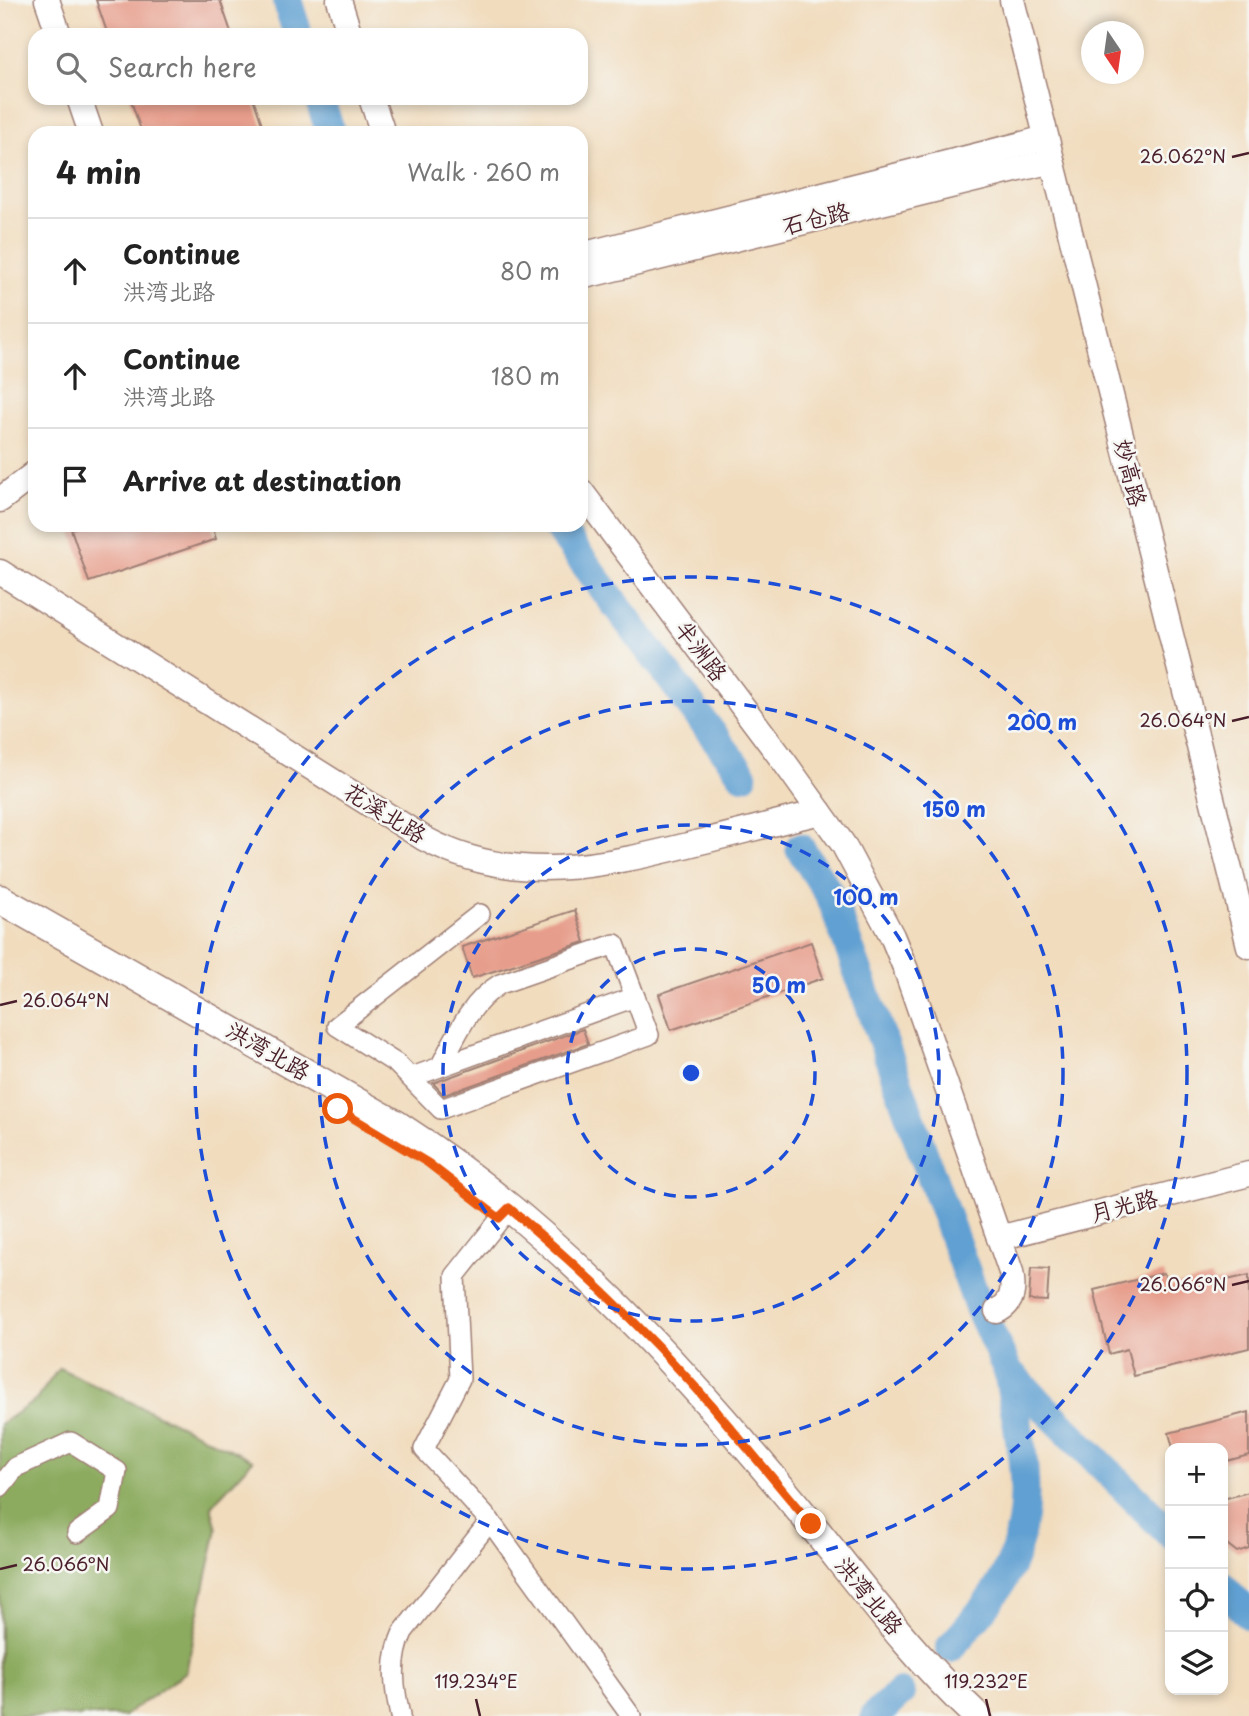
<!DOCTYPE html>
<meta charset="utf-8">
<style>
:root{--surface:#fff;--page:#f2f2f2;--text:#222;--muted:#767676;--line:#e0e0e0}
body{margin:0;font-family:"Playpen Sans","LXGW WenKai TC",sans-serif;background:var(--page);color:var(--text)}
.controls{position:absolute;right:21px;bottom:21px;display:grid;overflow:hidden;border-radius:14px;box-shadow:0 4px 10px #0003}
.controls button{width:63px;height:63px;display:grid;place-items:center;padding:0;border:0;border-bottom:2px solid var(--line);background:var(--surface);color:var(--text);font:35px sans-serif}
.compass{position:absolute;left:1081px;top:21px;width:63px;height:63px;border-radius:50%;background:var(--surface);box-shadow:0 4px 10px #0003;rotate:167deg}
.stop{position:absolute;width:21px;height:21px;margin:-16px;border:5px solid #ea580c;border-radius:50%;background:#fff}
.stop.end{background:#ea580c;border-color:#fff;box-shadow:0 2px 7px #0008}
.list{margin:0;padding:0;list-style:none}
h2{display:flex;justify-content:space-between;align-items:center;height:91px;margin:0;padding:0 28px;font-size:30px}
h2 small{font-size:23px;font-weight:400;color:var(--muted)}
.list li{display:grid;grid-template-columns:46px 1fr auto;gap:21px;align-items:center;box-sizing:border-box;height:105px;padding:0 28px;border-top:2px solid var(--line)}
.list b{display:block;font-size:26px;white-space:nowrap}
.list p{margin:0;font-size:23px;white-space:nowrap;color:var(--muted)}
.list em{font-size:23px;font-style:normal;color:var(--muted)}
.icon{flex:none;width:38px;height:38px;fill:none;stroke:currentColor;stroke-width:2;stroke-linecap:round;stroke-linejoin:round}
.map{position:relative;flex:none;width:1249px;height:1716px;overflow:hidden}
.search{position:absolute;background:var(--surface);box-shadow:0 4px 10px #0003;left:28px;top:28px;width:560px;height:77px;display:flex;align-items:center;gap:18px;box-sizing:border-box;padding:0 24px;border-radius:21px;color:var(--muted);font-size:26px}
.panel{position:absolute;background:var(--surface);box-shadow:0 4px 10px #0003;left:28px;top:126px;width:560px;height:406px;border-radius:21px}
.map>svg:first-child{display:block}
</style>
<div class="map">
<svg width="1249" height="1716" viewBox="0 0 1249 1716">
<rect width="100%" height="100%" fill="#f6f6f2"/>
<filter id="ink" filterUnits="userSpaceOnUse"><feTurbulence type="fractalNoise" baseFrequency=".0143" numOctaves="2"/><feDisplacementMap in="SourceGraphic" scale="14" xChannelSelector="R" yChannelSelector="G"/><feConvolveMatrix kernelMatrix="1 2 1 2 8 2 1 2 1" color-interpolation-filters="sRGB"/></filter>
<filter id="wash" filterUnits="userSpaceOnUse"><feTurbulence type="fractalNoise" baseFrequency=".00686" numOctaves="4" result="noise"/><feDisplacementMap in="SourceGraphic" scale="28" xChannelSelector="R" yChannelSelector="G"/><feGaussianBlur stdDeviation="1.57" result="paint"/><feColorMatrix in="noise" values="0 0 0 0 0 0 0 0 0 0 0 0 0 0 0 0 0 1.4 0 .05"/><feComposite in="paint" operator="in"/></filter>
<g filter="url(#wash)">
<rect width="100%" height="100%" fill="#f1dcbd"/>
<polygon fill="#8cab5e" stroke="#6b6544" stroke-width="2" points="59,1368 253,1460 211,1506 217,1529 186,1672 124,1716 0,1716 0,1424 36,1400"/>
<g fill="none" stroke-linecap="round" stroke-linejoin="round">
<g stroke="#60a0d2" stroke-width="30">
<polyline points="287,0 298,35"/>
<polyline points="319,98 331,133"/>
<polyline points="556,525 743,775"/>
<polyline points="800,848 831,897 978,1305 1008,1371 1170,1534"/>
<polyline points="1223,1587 1249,1615"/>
<path d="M 950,1648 C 967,1628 986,1608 1000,1585 C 1041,1515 1021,1447 1008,1371"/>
<polyline points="875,1716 900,1693"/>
</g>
</g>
<g id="blocks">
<g fill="#e79d8b">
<polygon points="96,0 220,0 232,35 108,35"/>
<polygon points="130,98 253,98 265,133 142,133"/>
<polygon points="83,525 212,525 216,539 89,582 71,529"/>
<polygon points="575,910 585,942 472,978 462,947"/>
<polygon points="811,942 823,978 671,1030 659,994"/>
<polygon points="583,1029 588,1044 444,1095 433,1083"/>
<polygon points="1031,1268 1049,1269 1047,1301 1029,1300"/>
<polygon points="1164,1273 1168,1287 1212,1277 1214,1283 1249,1275 1249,1348 1134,1376 1127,1349 1109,1354 1094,1290"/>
<polygon points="1249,1412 1249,1455 1223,1462 1223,1448 1173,1448 1169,1433"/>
<polygon points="1249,1492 1249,1548 1237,1552 1223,1541 1223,1499"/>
</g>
</g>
</g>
<g filter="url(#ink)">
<use href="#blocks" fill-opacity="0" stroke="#9e7e74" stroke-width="2"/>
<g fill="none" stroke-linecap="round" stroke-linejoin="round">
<defs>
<g id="minor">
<polyline points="480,914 337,1026 397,1064 441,1109 649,1035 635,997"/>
<path d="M 412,1077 L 440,1067 L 635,997 L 615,944 L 500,984 C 470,1002 456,1036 440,1067"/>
<polyline points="509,1208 455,1276 460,1379 424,1449 490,1521 631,1716"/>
<polyline points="0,1487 16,1467 71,1442 117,1471 110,1509 77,1533"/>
<path d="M 400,1716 C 394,1687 390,1660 403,1632 L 490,1521"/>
</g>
<g id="tertiary">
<polyline points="47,0 59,35"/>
<polyline points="339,0 350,35"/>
<polyline points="1012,0 1249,946"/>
<polyline points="79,98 91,133"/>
<polyline points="371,98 383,133"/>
<polyline points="581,255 1046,138"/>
<polyline points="581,277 1052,161"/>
<path d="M 581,491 L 785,763 L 843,844 L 892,936 L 906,970 L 1011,1272 C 1014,1288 1014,1303 997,1311"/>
<polyline points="0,500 35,473"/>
<path d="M 0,572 L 425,839 C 513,887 604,866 696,843 C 737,833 778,822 820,812"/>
<polyline points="999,1238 1249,1174"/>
</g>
<path id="secondary" d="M 0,899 L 397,1125 C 559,1229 690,1376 811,1524 C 864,1590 914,1658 977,1716"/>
</defs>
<use href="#minor" stroke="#9e7e74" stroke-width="22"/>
<use href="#tertiary" stroke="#9e7e74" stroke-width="27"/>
<use href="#secondary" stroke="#9e7e74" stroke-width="31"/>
<use href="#minor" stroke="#fff" stroke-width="19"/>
<use href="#tertiary" stroke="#fff" stroke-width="24"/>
<use href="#secondary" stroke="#fff" stroke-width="28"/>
</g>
</g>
<g fill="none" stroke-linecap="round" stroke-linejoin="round" filter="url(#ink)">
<path stroke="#ea580c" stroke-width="9" d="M 338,1109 L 428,1163 L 499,1218 L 509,1208 C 571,1260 632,1317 687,1378 C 730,1425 769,1475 811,1524"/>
</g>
<path fill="none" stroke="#4a1f2b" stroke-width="2.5" d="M 1232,157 L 1249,153M 1232,721 L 1249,717M 0,1005 L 17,1001M 1232,1285 L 1249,1281M 0,1569 L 17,1565M 476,1699 L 480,1716M 986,1699 L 990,1716"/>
<g fill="none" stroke="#1d4ed8" stroke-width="3.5" stroke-dasharray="12 9">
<circle cx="691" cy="1073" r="124"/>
<circle cx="691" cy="1073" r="248"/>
<circle cx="691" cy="1073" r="372"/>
<circle cx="691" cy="1073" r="496"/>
</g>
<g text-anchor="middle" stroke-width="5" stroke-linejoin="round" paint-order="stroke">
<g font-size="23" fill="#4a1f2b" stroke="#f6f6f2">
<text transform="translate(816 219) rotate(-14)" y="8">石仓路</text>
<text transform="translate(1130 473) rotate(76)" y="8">妙高路</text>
<text transform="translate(701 651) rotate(53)" y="8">半洲路</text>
<text transform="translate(385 813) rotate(32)" y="8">花溪北路</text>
<text transform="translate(268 1051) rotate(30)" y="8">洪湾北路</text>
<text transform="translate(1124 1206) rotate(-14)" y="8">月光路</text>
<text transform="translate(869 1596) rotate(51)" y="8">洪湾北路</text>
</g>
</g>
<g font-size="18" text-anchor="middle" fill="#4a1f2b" stroke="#f6f6f2" stroke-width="5" stroke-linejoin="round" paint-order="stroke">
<text x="1183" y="163">26.062°N</text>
<text x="1183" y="727">26.064°N</text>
<text x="66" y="1007">26.064°N</text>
<text x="1183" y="1291">26.066°N</text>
<text x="66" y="1571">26.066°N</text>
<text x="476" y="1688">119.234°E</text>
<text x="986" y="1688">119.232°E</text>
</g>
<circle cx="691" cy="1073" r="10" fill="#1d4ed8" stroke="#f6f6f2" stroke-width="3.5"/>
<g font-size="21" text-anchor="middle" font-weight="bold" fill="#1d4ed8" stroke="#f6f6f2" stroke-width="5" stroke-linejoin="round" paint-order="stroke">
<text x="1042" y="730">200 m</text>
<text x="954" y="817">150 m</text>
<text x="866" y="905">100 m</text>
<text x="779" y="993">50 m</text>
</g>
</svg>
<div class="controls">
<button>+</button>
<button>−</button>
<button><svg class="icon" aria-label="locate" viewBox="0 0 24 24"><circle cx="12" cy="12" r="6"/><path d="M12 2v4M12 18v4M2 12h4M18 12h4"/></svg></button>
<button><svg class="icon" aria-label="layers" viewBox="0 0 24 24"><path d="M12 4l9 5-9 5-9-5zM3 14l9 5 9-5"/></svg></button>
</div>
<svg class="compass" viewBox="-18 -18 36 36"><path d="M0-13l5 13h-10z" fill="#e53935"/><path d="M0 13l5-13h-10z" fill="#767676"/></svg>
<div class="stop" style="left:338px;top:1109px"></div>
<div class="stop end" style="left:811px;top:1524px"></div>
<div class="search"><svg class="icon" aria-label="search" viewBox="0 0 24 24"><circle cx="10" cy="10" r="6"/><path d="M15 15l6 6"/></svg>Search here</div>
<section class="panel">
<h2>4 min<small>Walk · 260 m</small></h2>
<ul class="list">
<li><svg class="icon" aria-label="ahead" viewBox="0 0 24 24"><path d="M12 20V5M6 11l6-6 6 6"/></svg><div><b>Continue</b><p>洪湾北路</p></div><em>80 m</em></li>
<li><svg class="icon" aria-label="ahead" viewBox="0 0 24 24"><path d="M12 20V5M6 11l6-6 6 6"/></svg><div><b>Continue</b><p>洪湾北路</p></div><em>180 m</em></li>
<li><svg class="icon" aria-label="arrive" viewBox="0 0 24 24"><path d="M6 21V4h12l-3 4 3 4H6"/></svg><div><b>Arrive at destination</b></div></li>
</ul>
</section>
</div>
